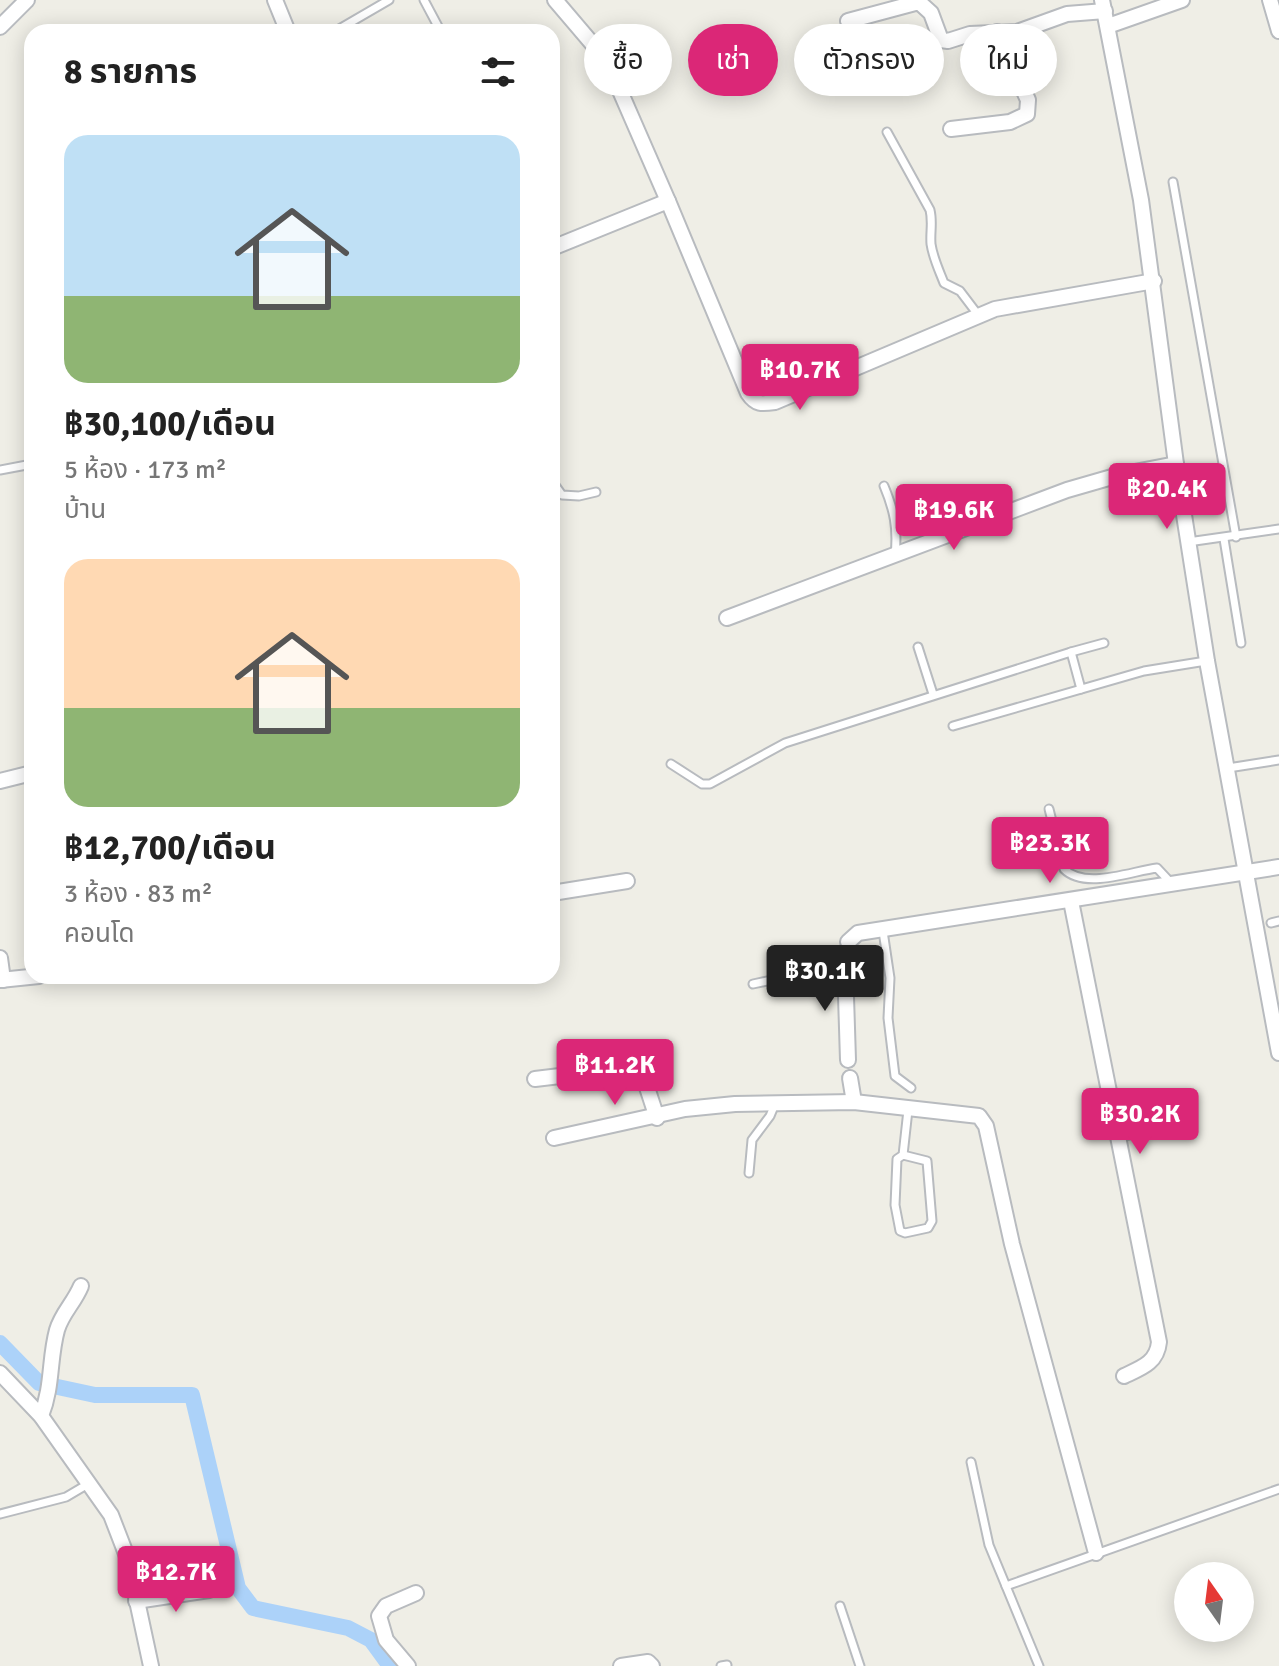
<!DOCTYPE html>
<html lang="th">
<meta charset="utf-8">
<style>
:root{--surface:#fff;--page:#f2f2f2;--text:#222;--muted:#767676;--accent:#db2777}
body{margin:0;font-family:Signika,"Noto Sans Thai",sans-serif;background:var(--page);color:var(--text);height:100vh;display:flex;flex-direction:column;font-size:30px;white-space:nowrap}
*{box-sizing:border-box;margin:0}
p{font-size:26px;color:var(--muted)}
.icon{flex:none;width:44px;height:44px;fill:none;stroke:currentColor;stroke-width:2;stroke-linecap:round;stroke-linejoin:round}
.map{position:relative;flex:1;overflow:hidden}
.panel{position:absolute;left:24px;top:24px;width:536px;height:960px;display:flex;flex-direction:column;background:var(--surface);border-radius:24px;box-shadow:0 4px 20px #0003}
.panel>*{flex:none}
.banner{position:absolute;left:584px;top:24px;width:574px;height:72px;display:flex;gap:16px}
.needle{width:52px;rotate:346deg}
.controls{position:absolute;left:1174px;top:1562px;display:grid;gap:16px}
.controls a{display:grid;place-items:center;width:80px;height:80px;border-radius:50%;background:var(--surface);box-shadow:0 4px 20px #0003;font-size:40px}
.price{position:absolute;translate:-50% -68px;padding:0 18px;border-radius:8px;background:var(--accent);color:#fff;font-size:26px;line-height:52px;filter:drop-shadow(0 2px 4px #0008)}
.price::after{content:'';position:absolute;left:50%;top:48px;width:24px;height:18px;margin-left:-12px;background:inherit;clip-path:polygon(0 0,100% 0,50% 100%)}
.price.selected{background:#222;color:#fff}
ul{padding:0;list-style:none}
li{display:grid;align-content:center;gap:16px;height:424px;padding:0 40px}
li span{display:grid;place-items:center;height:248px;border-radius:24px;color:#555}
li>.icon{margin-inline-start:auto}
span .icon{width:144px;height:144px;fill:#fffc;stroke-width:1}
li b{font-size:34px}
h2{display:flex;justify-content:space-between;align-items:center;height:96px;padding:0 40px;font-size:34px}
.tag{padding:0 28px;border-radius:36px;background:var(--surface);box-shadow:0 4px 20px #0003;font-size:28px;line-height:72px}
.tag.selected{background:var(--accent);color:#fff}
.map>svg:first-child{display:block}
.lines{fill:none;stroke-linecap:round;stroke-linejoin:round}
.canal{stroke:#acd2f9;stroke-width:16}
.service-casing{stroke:#b8bbbf;stroke-width:11}
.minor-casing{stroke:#b8bbbf;stroke-width:18}
.service{stroke:#fff;stroke-width:7}
.minor{stroke:#fff;stroke-width:14}
</style>
<div class="map">
<svg width="1279" height="1666" viewBox="0 0 1279 1666">
<rect width="100%" height="100%" fill="#efeee6"/>
<g class="lines">
<!-- canal -->
<polyline class="canal" points="0,1343 39,1383 95,1395 192,1395 238,1588 253,1608 348,1628 371,1640 390,1666"/>
<defs>
<g id="service">
<polyline points="424,0 441,32"/>
<polyline points="334,32 389,0"/>
<path d="M887 132 930 210C933 222 930 232 931 244 933 258 939 270 944 283L960 291 979 316"/>
<polyline points="1173,182 1236,537"/>
<polyline points="0,470 32,464"/>
<polyline points="552,481 562,495 579,496 596,492"/>
<path d="M884 486C894 510 898 528 895 555"/>
<polyline points="1224,539 1241,643"/>
<polyline points="1188,542 1279,529"/>
<polyline points="918,647 933,694"/>
<polyline points="1071,652 1104,643"/>
<polyline points="953,726 1144,671 1206,661"/>
<polyline points="671,764 702,784 710,784 785,743 1071,652 1081,689"/>
<polyline points="1228,768 1279,760"/>
<path d="M1049 809 1064 869C1085 890 1132 871 1157 868L1172 884"/>
<polyline points="1271,923 1279,921"/>
<polyline points="883,931 890,978 888,1018 895,1076 911,1088"/>
<polyline points="753,984 845,964"/>
<polyline points="1119,1137 1175,1125"/>
<polyline points="903,1155 927,1161 932,1221 928,1228 905,1233 900,1231 895,1205 897,1159 903,1155 908,1110"/>
<polyline points="749,1173 752,1140 770,1116 775,1104"/>
<polyline points="971,1462 989,1545 1039,1666"/>
<polyline points="0,1514 66,1497 88,1484"/>
<polyline points="1006,1586 1279,1489"/>
<polyline points="840,1606 860,1666"/>
<polyline points="721,1666 727,1665"/>
</g>
<g id="minor">
<polyline points="275,0 288,32"/>
<polyline points="555,0 607,61 668,201"/>
<polyline points="1102,0 1141,200 1176,464 1207,661 1279,1053"/>
<polyline points="1270,0 1279,31"/>
<polyline points="848,21 919,2 931,13 941,40 948,41 970,34 1017,32 1067,14 1105,11"/>
<polyline points="1108,26 1182,0"/>
<polyline points="0,27 27,0"/>
<polyline points="951,129 1010,122 1027,114 1028,100 997,32"/>
<path d="M552 248 668 201 748 393C756 405 762 404 775 402L995 309 1154 281"/>
<polyline points="727,618 1067,490 1119,475 1176,464"/>
<polyline points="0,781 32,773"/>
<polyline points="552,893 627,881"/>
<path d="M1071 901 1159 1342C1157 1363 1141 1368 1124 1376"/>
<polyline points="848,942 858,933 1279,867"/>
<polyline points="0,958 3,980"/>
<polyline points="845,964 848,1060"/>
<polyline points="0,980 39,976"/>
<polyline points="850,1078 854,1102"/>
<polyline points="535,1079 635,1067 642,1072 657,1118"/>
<polyline points="554,1138 685,1109 735,1104 854,1102 979,1116 986,1126 1012,1244 1096,1553"/>
<polyline points="0,1373 41,1416 111,1515 128,1559 151,1666"/>
<path d="M41 1416C53 1386 49 1359 57 1330 62 1313 74 1303 81 1286"/>
<polyline points="136,1601 209,1590"/>
<polyline points="408,1666 386,1640 379,1616 386,1606 416,1593"/>
<polyline points="621,1666 648,1662 652,1666"/>
</g>
</defs>
<!-- service casing -->
<use href="#service" class="service-casing"/>
<!-- minor casing -->
<use href="#minor" class="minor-casing"/>
<!-- service -->
<use href="#service" class="service"/>
<!-- minor -->
<use href="#minor" class="minor"/>
</g>
</svg>
<div class="controls">
<a><svg class="needle" viewBox="-14 -14 28 28"><path d="M0-13l5 13h-10z" fill="#e53935"/><path d="M0 13l5-13h-10z" fill="#767676"/></svg></a>
</div>
<b class="price" style="left:800px;top:412px">฿10.7K</b>
<b class="price" style="left:1167px;top:531px">฿20.4K</b>
<b class="price" style="left:954px;top:552px">฿19.6K</b>
<b class="price" style="left:1050px;top:885px">฿23.3K</b>
<b class="price selected" style="left:825px;top:1013px">฿30.1K</b>
<b class="price" style="left:615px;top:1107px">฿11.2K</b>
<b class="price" style="left:1140px;top:1156px">฿30.2K</b>
<b class="price" style="left:176px;top:1614px">฿12.7K</b>
<div class="banner">
<a class="tag">ซื้อ</a>
<a class="tag selected">เช่า</a>
<a class="tag">ตัวกรอง</a>
<a class="tag">ใหม่</a>
</div>
<section class="panel">
<h2>8 รายการ<svg class="icon" aria-label="filters" viewBox="0 0 24 24"><path d="M4 7h16M4 17h16"/><circle cx="9" cy="7" r="2"/><circle cx="15" cy="17" r="2"/></svg></h2>
<ul>
<li><span style="background:linear-gradient(#bfe0f5 65%,#8fb573 0)"><svg class="icon" aria-label="home" viewBox="0 0 24 24"><path d="M3 11l9-7 9 7M6 9v11h12V9"/></svg></span><div><b>฿30,100/เดือน</b><p>5 ห้อง · 173 m²</p><p>บ้าน</p></div></li>
<li><span style="background:linear-gradient(#ffd9b3 60%,#8fb573 0)"><svg class="icon" aria-label="home" viewBox="0 0 24 24"><path d="M3 11l9-7 9 7M6 9v11h12V9"/></svg></span><div><b>฿12,700/เดือน</b><p>3 ห้อง · 83 m²</p><p>คอนโด</p></div></li>
</ul>
</section>
</div>
